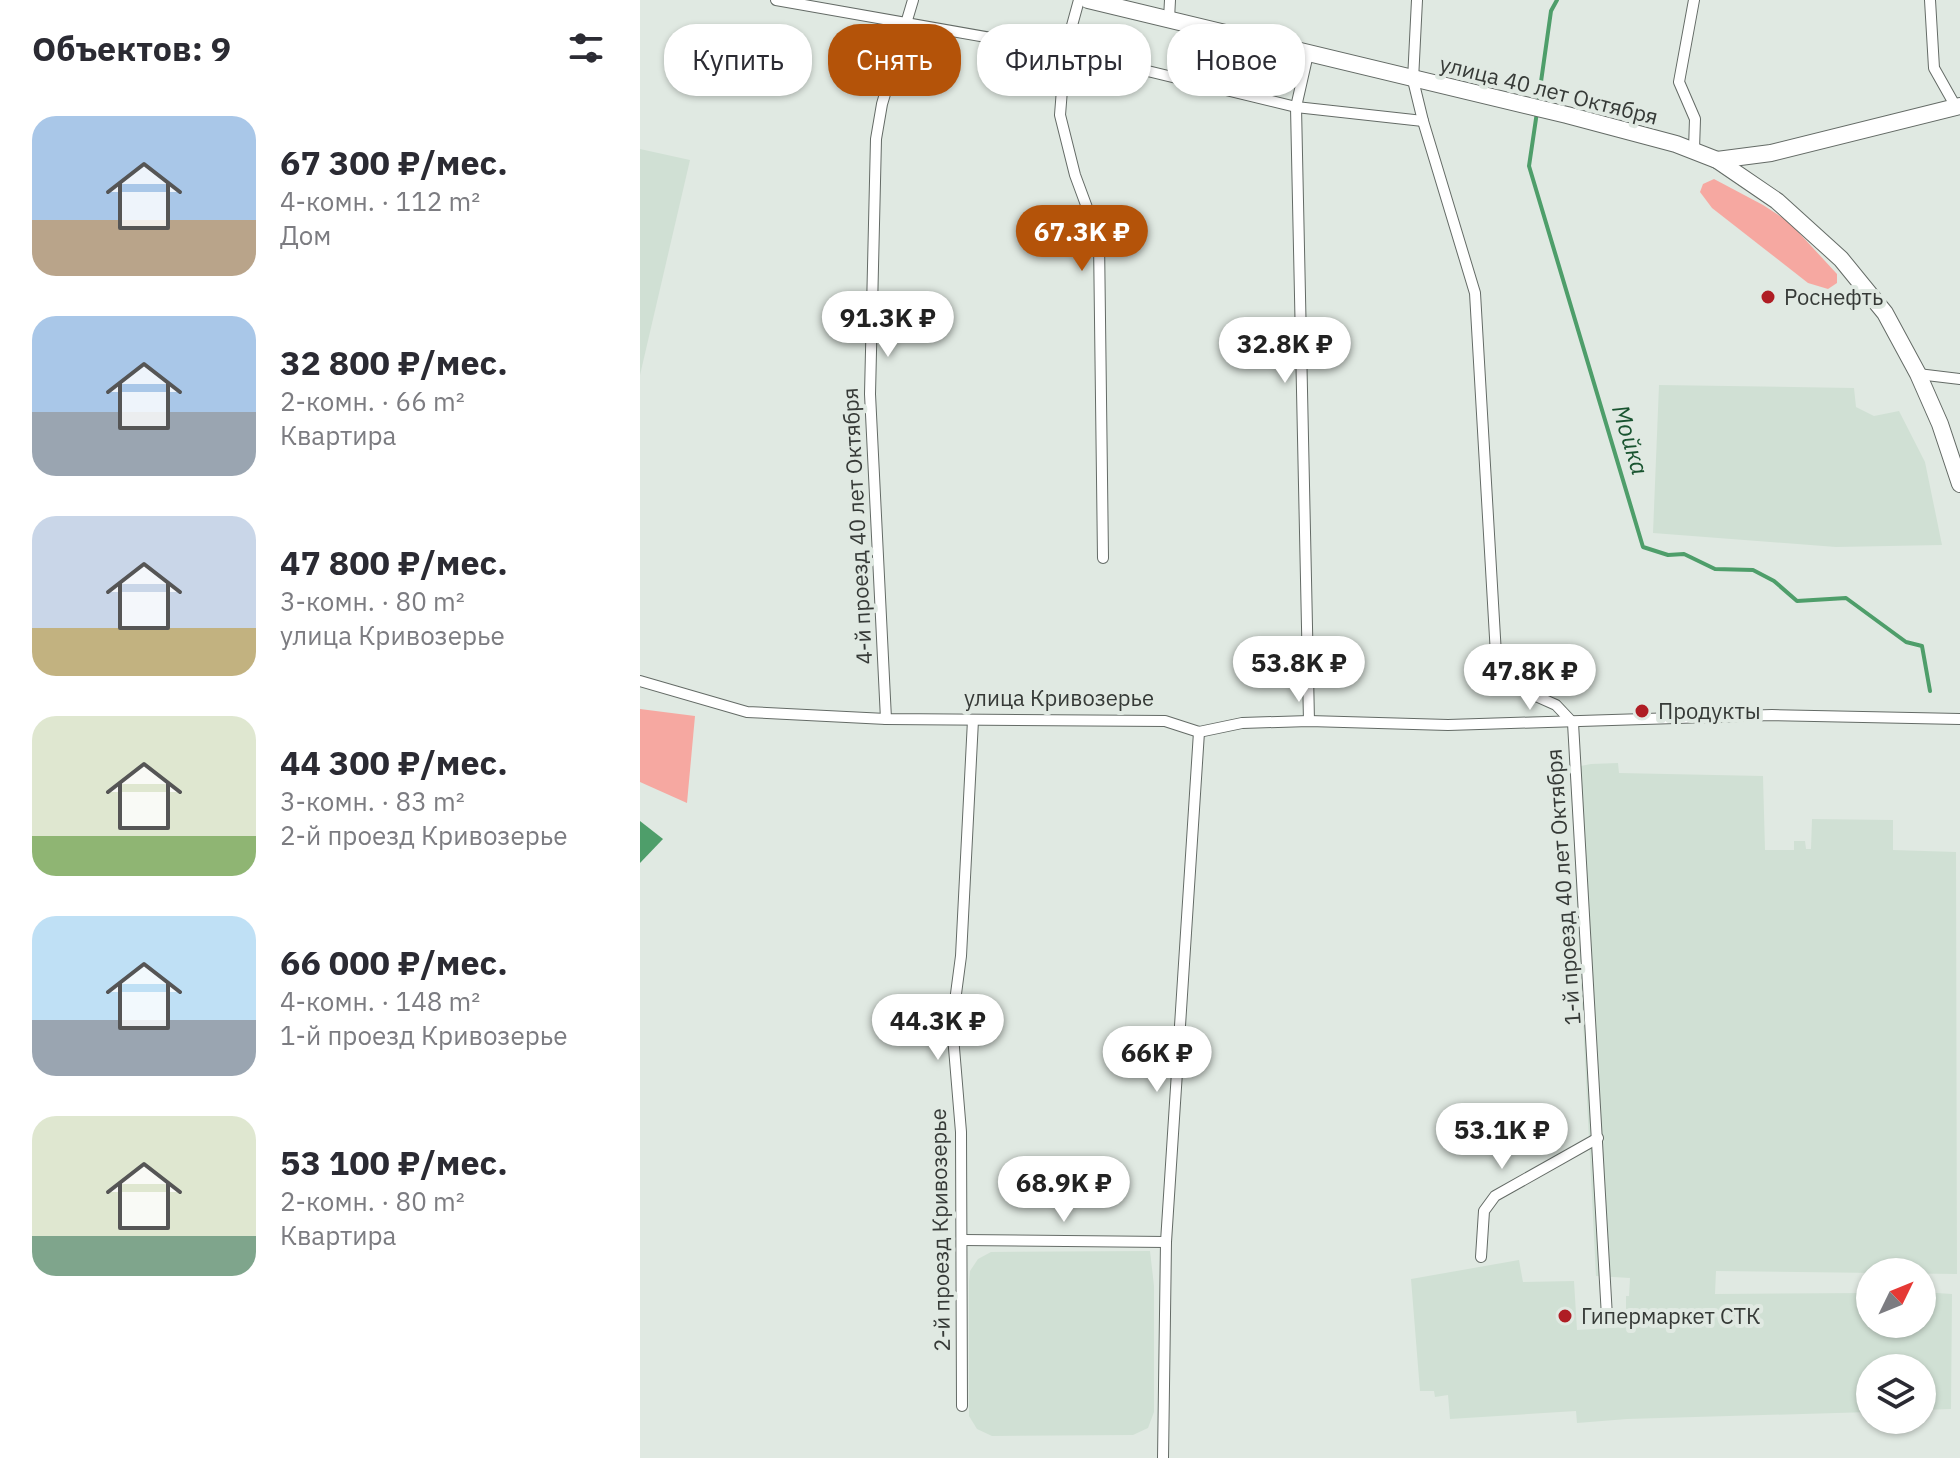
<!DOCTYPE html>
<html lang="ru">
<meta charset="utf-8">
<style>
:root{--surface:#fff;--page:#f7f7f7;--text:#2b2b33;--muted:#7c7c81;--accent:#b45309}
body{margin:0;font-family:"IBM Plex Sans",sans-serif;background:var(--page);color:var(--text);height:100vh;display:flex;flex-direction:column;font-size:30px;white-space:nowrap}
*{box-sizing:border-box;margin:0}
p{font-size:26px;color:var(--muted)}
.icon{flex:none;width:44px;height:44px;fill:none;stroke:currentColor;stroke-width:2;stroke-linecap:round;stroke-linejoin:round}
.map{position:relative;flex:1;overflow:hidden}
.details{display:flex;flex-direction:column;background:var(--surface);width:640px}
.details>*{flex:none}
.guide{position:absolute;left:24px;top:24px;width:760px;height:72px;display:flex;gap:16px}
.needle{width:52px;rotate:47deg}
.fabs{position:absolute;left:1216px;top:1258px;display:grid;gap:16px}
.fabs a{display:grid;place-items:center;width:80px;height:80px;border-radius:50%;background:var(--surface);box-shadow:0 2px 6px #0004;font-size:40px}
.price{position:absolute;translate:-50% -68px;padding:0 18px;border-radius:28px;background:#fff;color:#222;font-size:26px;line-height:52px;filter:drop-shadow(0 2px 4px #0008)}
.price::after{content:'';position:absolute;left:50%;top:48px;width:24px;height:18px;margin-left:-12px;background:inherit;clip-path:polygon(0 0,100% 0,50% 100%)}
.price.active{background:var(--accent);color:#fff}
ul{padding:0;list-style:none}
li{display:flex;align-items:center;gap:24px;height:200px;padding:0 32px}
li span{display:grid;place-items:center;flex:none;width:224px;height:160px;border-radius:24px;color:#555}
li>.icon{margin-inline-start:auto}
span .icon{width:96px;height:96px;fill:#fffc;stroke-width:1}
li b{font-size:34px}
h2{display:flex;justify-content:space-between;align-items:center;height:96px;padding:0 32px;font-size:34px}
.pill{padding:0 28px;border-radius:32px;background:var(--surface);box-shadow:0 2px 6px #0004;font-size:28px;line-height:72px}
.pill.active{background:var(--accent);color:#fff}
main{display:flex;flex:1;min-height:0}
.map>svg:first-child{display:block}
.built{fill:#d0e0d4}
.green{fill:#f6a8a1}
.water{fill:#4e9e6a}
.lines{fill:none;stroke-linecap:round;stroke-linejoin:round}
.stream{stroke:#4e9e6a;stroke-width:4}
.street-casing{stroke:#646b66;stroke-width:12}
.primary-casing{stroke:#646b66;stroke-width:18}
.street{stroke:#fff;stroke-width:10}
.primary{stroke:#fff;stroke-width:16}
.poi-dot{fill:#af1d24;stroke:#e0e9e2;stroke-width:3}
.labels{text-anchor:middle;stroke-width:8;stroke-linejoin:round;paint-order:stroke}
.street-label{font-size:22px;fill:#363a37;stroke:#e0e9e2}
.poi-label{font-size:22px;fill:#363a37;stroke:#e0e9e2;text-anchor:start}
.water-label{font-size:24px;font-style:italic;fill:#195430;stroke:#e0e9e2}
</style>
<main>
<section class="details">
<h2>Объектов: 9<svg class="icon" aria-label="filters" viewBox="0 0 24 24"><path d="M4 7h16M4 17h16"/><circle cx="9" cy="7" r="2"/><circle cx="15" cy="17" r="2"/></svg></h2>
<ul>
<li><span style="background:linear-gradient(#a9c7e8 65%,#b9a48a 0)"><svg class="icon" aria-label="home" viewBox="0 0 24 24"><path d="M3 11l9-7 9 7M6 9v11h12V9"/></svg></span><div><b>67 300 ₽/мес.</b><p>4-комн. · 112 m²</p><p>Дом</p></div></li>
<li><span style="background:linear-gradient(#a9c7e8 60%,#9aa5b1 0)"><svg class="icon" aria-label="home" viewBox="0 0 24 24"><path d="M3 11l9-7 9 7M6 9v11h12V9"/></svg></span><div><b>32 800 ₽/мес.</b><p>2-комн. · 66 m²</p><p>Квартира</p></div></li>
<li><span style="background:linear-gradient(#c9d6e8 70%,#c2b280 0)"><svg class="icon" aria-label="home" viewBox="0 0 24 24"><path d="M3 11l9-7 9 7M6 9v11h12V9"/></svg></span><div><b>47 800 ₽/мес.</b><p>3-комн. · 80 m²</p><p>улица Кривозерье</p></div></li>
<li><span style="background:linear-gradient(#dfe7d0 75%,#8fb573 0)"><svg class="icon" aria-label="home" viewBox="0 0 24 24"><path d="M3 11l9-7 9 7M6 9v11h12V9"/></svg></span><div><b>44 300 ₽/мес.</b><p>3-комн. · 83 m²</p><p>2-й проезд Кривозерье</p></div></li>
<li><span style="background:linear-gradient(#bfe0f5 65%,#9aa5b1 0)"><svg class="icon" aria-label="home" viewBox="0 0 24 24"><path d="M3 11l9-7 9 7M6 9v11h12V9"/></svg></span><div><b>66 000 ₽/мес.</b><p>4-комн. · 148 m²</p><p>1-й проезд Кривозерье</p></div></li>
<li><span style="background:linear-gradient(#dfe7d0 75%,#7fa58c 0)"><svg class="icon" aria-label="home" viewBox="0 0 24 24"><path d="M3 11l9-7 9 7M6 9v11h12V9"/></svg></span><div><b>53 100 ₽/мес.</b><p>2-комн. · 80 m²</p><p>Квартира</p></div></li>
</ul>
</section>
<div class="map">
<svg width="1320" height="1458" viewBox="0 0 1320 1458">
<rect width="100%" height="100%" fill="#e0e9e2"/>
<!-- built -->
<g class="built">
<polygon points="0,149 50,160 0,375"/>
<polygon points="1019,385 1214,388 1216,407 1234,416 1259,411 1285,462 1302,545 1196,547 1013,533"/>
<polygon points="978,763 979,773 1123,776 1125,850 1154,850 1154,841 1165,841 1166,849 1171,849 1172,819 1253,820 1253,850 1316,852 1317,1274 1076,1271 1075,1294 1230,1293 1230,1324 1282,1324 1282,1292 1312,1294 1311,1409 1282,1410 1282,1368 1230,1368 1230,1412 987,1419 937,1423 936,1411 810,1419 808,1395 795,1397 794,1391 780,1391 771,1279 879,1260 883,1282 934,1281 937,1330 986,1327 986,1296 989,1296 990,1278 956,1276 930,768 951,764"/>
<polygon points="510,1251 514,1286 514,1412 508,1428 493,1435 352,1436 337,1429 329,1416 329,1281 330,1271 338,1259 351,1252"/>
</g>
<!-- green -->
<g class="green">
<polygon points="1074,179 1123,205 1149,222 1197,274 1197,283 1188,289 1168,283 1072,208 1060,192 1063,184"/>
<polygon points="0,709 55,716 47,803 0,782"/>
</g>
<!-- water -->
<polygon class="water" points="0,821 23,839 0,863"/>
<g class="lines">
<!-- stream -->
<g class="stream">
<polyline points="898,103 911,11 917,0"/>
<polyline points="897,112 889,166 1003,547 1028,555 1044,554 1075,569 1113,570 1134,581 1157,601 1206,598 1266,642 1282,646 1290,691"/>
</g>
<defs>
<g id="street">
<polyline points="136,0 425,51 656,107 783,121"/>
<polyline points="439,0 425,51 420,115 435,175 459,240 463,558"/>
<polyline points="777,0 773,80 783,121 835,293 857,672 880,689 916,705 933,723 967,1317"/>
<polyline points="1290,0 1294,68 1316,107"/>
<polyline points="529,19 530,0"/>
<polyline points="668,54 656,107 669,721"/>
<polyline points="1054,149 1055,119 1039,82 1054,0"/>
<polyline points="1278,374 1320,379"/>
<polyline points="0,681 107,712 246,719 525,721 559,732 602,723 669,721 808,725 1132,715 1320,719"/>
<polyline points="246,719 230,394 236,139 242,104 273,0"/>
<polyline points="323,1240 526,1242"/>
<polyline points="841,1257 844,1211 855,1196 958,1138"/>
<polyline points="322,1406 321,1132 312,1024 321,956 333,720"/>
<polyline points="523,1458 526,1242 559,732"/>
</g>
<g id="primary">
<polyline points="448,0 927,115 1036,144 1077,160 1137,201 1201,259 1245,313 1278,374 1300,424 1320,484"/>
<polyline points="1077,160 1131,153 1320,106"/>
</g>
</defs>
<!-- street casing -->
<use href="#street" class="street-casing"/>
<!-- primary casing -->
<use href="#primary" class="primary-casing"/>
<!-- street -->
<use href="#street" class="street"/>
<!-- primary -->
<use href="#primary" class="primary"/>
</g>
<!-- markers -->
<g class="poi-dot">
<circle cx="1128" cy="297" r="8"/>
<circle cx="1002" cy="711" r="8"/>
<circle cx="925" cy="1316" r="8"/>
</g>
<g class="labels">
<!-- street labels -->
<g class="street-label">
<text transform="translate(909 90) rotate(14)" y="8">улица 40 лет Октября</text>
<text transform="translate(217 526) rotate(-93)" y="8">4-й проезд 40 лет Октября</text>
<text x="419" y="706">улица Кривозерье</text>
<text transform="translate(923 887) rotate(-94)" y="8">1-й проезд 40 лет Октября</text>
<text transform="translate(300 1230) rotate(-91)" y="8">2-й проезд Кривозерье</text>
</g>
<!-- poi labels -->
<g class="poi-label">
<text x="1144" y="305">Роснефть</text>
<text x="1018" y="719">Продукты</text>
<text x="941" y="1324">Гипермаркет СТК</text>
</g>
<!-- water labels -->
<g class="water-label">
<text transform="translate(990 440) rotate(73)" y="8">Мойка</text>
</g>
</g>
</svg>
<div class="fabs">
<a><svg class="needle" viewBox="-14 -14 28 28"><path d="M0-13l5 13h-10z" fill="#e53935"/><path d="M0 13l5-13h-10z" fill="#7c7c81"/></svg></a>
<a><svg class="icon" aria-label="layers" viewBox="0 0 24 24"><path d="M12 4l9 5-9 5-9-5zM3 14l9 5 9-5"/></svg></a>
</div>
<b class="price active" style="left:442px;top:273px">67.3K ₽</b>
<b class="price" style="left:248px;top:359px">91.3K ₽</b>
<b class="price" style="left:645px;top:385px">32.8K ₽</b>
<b class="price" style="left:659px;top:704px">53.8K ₽</b>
<b class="price" style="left:890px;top:712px">47.8K ₽</b>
<b class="price" style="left:298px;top:1062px">44.3K ₽</b>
<b class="price" style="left:517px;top:1094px">66K ₽</b>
<b class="price" style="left:862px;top:1171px">53.1K ₽</b>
<b class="price" style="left:424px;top:1224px">68.9K ₽</b>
<div class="guide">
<a class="pill">Купить</a>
<a class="pill active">Снять</a>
<a class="pill">Фильтры</a>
<a class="pill">Новое</a>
</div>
</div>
</main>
